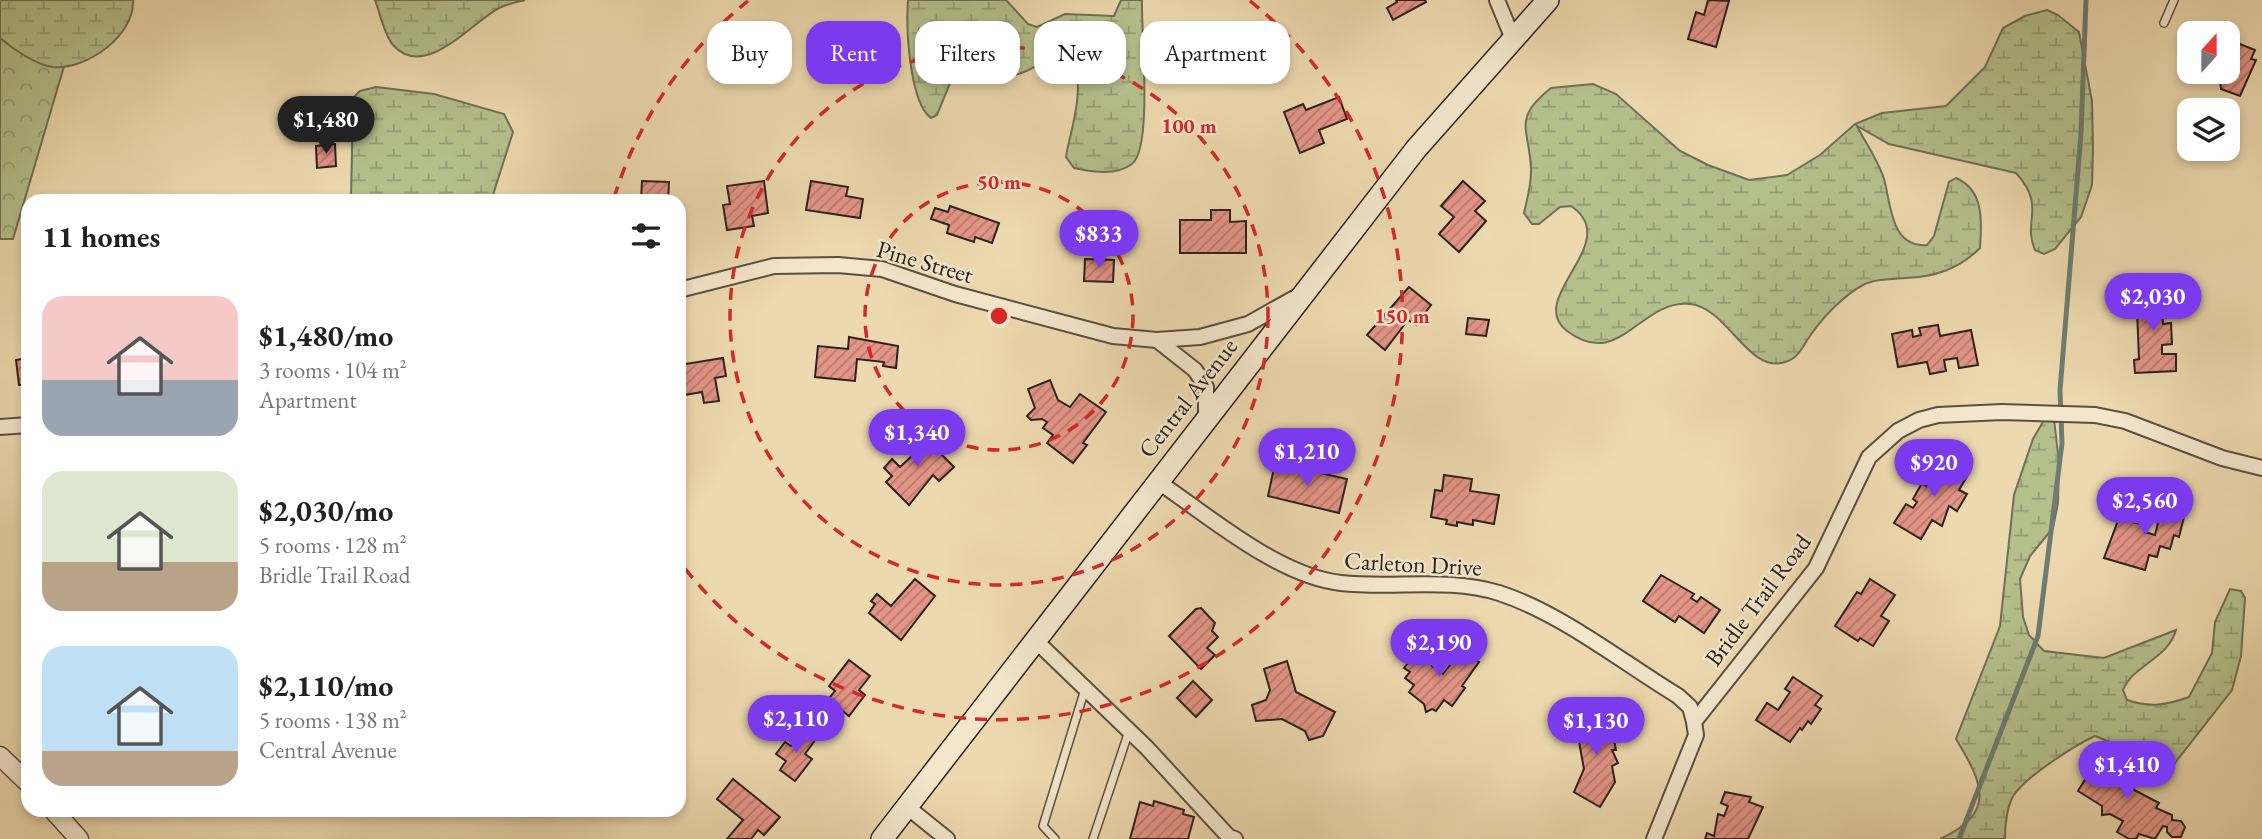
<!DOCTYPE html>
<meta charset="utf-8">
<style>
:root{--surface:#fff;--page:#f2f2f2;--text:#222;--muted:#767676;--accent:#7c3aed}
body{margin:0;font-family:"EB Garamond",serif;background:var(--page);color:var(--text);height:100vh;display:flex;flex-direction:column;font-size:26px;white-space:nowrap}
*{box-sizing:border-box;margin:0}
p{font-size:23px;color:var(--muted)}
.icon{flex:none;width:38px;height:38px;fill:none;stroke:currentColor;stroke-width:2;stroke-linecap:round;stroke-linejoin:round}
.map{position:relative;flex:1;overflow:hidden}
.panel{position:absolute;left:21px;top:194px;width:665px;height:623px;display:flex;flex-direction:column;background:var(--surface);border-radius:21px;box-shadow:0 4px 10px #0003}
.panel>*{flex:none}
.top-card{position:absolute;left:707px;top:21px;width:665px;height:63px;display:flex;gap:14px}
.needle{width:46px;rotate:21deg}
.fabs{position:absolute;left:2177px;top:21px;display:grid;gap:14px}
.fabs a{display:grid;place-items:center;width:63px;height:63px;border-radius:14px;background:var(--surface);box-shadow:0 4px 10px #0003;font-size:35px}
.price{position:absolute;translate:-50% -60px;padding:0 16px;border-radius:24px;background:var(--accent);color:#fff;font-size:23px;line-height:46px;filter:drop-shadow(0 2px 4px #0008)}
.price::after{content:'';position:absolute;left:50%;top:42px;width:21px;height:16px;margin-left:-10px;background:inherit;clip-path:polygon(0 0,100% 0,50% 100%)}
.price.active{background:#222;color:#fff}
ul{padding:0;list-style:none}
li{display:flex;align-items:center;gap:21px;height:175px;padding:0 21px}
li span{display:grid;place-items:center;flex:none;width:196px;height:140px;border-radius:21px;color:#555}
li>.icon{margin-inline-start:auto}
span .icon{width:84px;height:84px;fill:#fffc;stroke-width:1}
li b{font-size:30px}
h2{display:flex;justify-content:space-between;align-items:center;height:84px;padding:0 21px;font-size:30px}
.tag{padding:0 24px;border-radius:21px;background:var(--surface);box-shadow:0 4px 10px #0003;font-size:24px;line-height:63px}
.tag.active{background:var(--accent);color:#fff}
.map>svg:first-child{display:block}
.forest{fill:url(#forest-crowns);stroke:#707054;stroke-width:2}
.wetland{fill:url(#wetland-marsh);stroke:#707054;stroke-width:2}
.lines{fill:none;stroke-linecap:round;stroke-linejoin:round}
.stream{stroke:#6d7d71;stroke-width:5}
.building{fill:url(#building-hatch);stroke:#2c211c;stroke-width:2}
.service-casing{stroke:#5c4f41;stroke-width:10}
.minor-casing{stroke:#5c4f41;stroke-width:18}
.tertiary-casing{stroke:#5c4f41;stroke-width:21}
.secondary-casing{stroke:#2c211c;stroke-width:24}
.service{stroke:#f3e6cb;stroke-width:7}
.minor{stroke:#f3e6cb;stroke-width:14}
.tertiary{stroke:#f3e6cb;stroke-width:18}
.secondary{stroke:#f3e6cb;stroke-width:21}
.ring{fill:none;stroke:#d62828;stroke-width:3.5;stroke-dasharray:12 9}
.labels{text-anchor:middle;stroke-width:5;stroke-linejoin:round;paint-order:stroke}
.street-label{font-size:24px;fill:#2c211c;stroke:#f3e6cb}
.centre{fill:#d62828;stroke:#f3e6cb;stroke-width:3.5}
.ring-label{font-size:21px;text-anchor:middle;font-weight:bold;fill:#d62828;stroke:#f3e6cb;stroke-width:5;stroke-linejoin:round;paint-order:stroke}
</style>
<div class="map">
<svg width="2262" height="839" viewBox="0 0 2262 839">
<defs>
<pattern id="forest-crowns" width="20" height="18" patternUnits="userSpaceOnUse" patternTransform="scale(1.75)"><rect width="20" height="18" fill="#b5c08d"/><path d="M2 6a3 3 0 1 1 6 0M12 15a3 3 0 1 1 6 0" fill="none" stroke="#939c72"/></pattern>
<pattern id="wetland-marsh" width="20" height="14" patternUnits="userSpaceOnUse" patternTransform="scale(1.75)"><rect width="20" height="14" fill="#b5c08d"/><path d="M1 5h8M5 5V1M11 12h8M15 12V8" fill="none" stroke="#939c72"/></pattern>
<pattern id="building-hatch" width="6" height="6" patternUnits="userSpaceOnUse" patternTransform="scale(1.75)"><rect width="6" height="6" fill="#e49587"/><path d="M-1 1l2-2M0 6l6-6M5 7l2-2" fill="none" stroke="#b9796e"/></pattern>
</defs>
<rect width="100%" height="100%" fill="#edd9af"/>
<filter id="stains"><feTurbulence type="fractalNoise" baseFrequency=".00286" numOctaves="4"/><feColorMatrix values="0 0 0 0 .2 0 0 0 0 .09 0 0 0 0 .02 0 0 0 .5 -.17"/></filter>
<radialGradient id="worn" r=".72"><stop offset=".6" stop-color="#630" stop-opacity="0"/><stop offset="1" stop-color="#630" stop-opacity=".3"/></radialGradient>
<!-- forest -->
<polygon class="forest" points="0,0 78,19 13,239 0,239"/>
<!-- wetland -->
<g class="wetland">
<path d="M0 0H133C135 35 87 70 53 67 36 65 13 49 0 38Z"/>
<path d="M375 0H525C517 2 507 4 499 8 472 22 425 81 393 45 384 34 380 13 375 0Z"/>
<path d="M908 0H1006L1028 24 1037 27 1065 14 1114 16 1121 0H1142C1141 31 1153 147 1132 164 1116 176 1092 172 1074 168L1066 157C1068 136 1100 53 1050 61 1036 63 1023 77 1008 75 989 74 979 51 959 61L937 115 931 118C909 102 906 26 908 0Z"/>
<path d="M2047 10 2058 15 2079 32 2092 101 2093 148 2092 185 2081 217 2055 249 2044 254 2035 250C2022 220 2047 207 2016 173L1889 144 1857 126C1865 142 1878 160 1884 179 1891 203 1890 248 1927 245L1934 236 1949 182 1956 178C1984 190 1982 221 1980 248 1959 269 1935 277 1905 278 1891 279 1875 279 1863 285 1844 295 1822 318 1810 336 1802 347 1799 358 1785 362 1749 375 1727 307 1690 304 1640 299 1620 371 1567 331 1524 298 1625 242 1571 206L1560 207 1539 224H1532L1524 213C1527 199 1532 183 1531 168 1529 128 1512 119 1551 88L1593 84 1616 94 1680 151 1708 165 1749 180 1787 175 1820 155 1855 124 1882 113 1946 106 1985 67 2003 28 2025 16Z"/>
<polygon points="376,87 434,94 504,114 513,132 491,201 351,201 353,98 360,91"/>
<path d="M2047 415 2054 419 2059 463 2058 503 2053 528 2030 556 2020 579 2023 617 2029 635 2044 651 2104 658 2176 630C2168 659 2133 665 2123 690L2127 700C2150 708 2167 705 2189 697L2212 653 2215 622 2230 589 2241 591 2245 598 2241 656 2232 690 2164 777 2154 780C2139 755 2121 746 2095 736 2075 745 2031 774 2017 791 2007 801 2005 825 2005 839H1940C1996 813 1984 785 1956 739L2000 626 2014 495 2033 439Z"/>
</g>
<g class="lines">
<!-- stream -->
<polyline class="stream" points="1959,839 2038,636 2062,443 2060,390 2081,133 2086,0"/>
</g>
<!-- building -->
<g class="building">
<polygon points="1396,0 1425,0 1426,2 1393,20 1387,8 1397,2"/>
<polygon points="1708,0 1729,1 1716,47 1688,39 1696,12 1704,15"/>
<polygon points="2228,42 2238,49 2240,44 2255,50 2251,59 2256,60 2240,96 2221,89 2220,80 2205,74 2204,78 2183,70 2187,60 2182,59 2188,45 2189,72 2228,72"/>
<polygon points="1339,97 1347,119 1319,130 1324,143 1300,153 1284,112 1303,104 1306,110"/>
<polygon points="335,144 336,166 317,168 316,146"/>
<polygon points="642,181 669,182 668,201 641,201"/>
<polygon points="764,181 768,213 752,216 754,226 727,230 723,205 730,204 727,186"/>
<polygon points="811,181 848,187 846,196 863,199 860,218 806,210"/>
<polygon points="1463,181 1485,201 1475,211 1486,221 1459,252 1439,234 1454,217 1441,206"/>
<polygon points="950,206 999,223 992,243 975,237 974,242 947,233 949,225 931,219 935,208 948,212"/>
<polygon points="1211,210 1230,210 1230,222 1246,221 1246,253 1180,253 1180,220 1211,220"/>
<polygon points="1085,259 1114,260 1113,282 1084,281"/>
<polygon points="2161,285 2163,324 2171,323 2172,344 2162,345 2162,354 2176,354 2176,371 2135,373 2134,360 2139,359 2136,286"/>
<polygon points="1409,287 1431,305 1416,325 1408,320 1385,350 1367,335"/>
<polygon points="1468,318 1489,320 1486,336 1466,334"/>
<polygon points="1938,325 1940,336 1971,330 1978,365 1959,368 1957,358 1944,360 1946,371 1930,374 1927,362 1898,367 1892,334 1912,330 1913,337 1921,335 1919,328"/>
<polygon points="849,337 898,346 896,368 883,366 884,362 857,359 855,381 815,377 818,346 848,349"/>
<polygon points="28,358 28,384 19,385 16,360"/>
<polygon points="723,358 726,376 715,378 719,401 704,403 702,392 679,396 683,419 679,419 679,365"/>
<polygon points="1050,380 1058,400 1070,407 1080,394 1106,412 1083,443 1087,445 1073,463 1047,443 1053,435 1043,428 1047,422 1042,419 1031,420 1027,416 1035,408 1028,389"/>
<polygon points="917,434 925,442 927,440 954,467 939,481 933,475 909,505 886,482 892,476 884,468 892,459 900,467 912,456 904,447"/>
<polygon points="1938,459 1950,466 1952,462 1969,473 1959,490 1967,494 1957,511 1949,506 1942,526 1932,520 1921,539 1894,523 1906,504 1913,508 1917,502 1913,499 1922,483 1926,486"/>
<polygon points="1275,463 1347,479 1339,513 1268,496"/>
<polygon points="1444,475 1472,479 1470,491 1499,495 1494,524 1473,520 1473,525 1457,522 1457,526 1446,524 1447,520 1431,517 1435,490 1442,491"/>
<polygon points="2164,499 2187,505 2179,537 2174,535 2170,549 2160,546 2157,557 2149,555 2145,570 2104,558 2119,518 2147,526 2145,532 2155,535"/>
<polygon points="1661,575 1694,594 1691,598 1697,602 1701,597 1720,610 1704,633 1679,616 1675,622 1643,601"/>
<polygon points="915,579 935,596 901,640 869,613 875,604 871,601 877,594 891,606"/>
<polygon points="1870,579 1895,595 1881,616 1889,621 1873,646 1860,638 1858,641 1835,626 1857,592 1861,594"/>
<polygon points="1201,608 1215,623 1212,631 1218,637 1207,648 1215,655 1201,669 1169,636 1196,609"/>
<polygon points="1419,649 1436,662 1432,666 1443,674 1462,650 1479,662 1462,686 1465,688 1452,706 1444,700 1436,711 1432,709 1426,712 1424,704 1409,692 1414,685 1405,678 1410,672 1404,668"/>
<polygon points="849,660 870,676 859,690 865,695 849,716 840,709 834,717 822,707 835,691 829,686"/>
<polygon points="1287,661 1296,692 1335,712 1323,736 1309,740 1305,731 1282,719 1256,721 1252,705 1266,700 1270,690 1264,669"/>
<polygon points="1793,677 1822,696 1815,705 1821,709 1811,724 1808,721 1802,730 1800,728 1790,742 1756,720 1767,703 1778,710 1790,692 1785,689"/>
<polygon points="1193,681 1212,700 1196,717 1177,698"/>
<polygon points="1605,710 1608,731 1612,730 1616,750 1612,750 1618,763 1612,766 1615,782 1600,807 1574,792 1584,769 1574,715"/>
<polygon points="803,729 816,739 805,754 812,759 795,781 780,770 786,761 776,754 785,742 791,746"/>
<polygon points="2105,748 2127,752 2121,783 2159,803 2156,808 2172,815 2172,820 2181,821 2185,827 2181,837 2172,837 2167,832 2167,827 2163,826 2155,839 2139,834 2136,839 2129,839 2117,832 2123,821 2110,814 2102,815 2102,806 2078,791 2089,773 2099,777"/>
<polygon points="733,779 780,817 764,835 758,830 751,839 727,839 743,820 717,799"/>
<polygon points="1725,792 1751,797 1749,802 1763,807 1748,839 1705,839 1707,833 1714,836 1718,814 1724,816 1728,806 1721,803"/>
<polygon points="1154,801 1184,810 1183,814 1194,817 1188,839 1130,839 1140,802 1153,806"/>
</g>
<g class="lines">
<defs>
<g id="service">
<polyline points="2164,23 2174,0"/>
<polyline points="1055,839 1043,826 1085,689"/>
<polyline points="1093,839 1129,731"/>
</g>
<g id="minor">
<polyline points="1497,0 1513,39"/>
<polyline points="679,290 774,266 838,265 882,269 955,294 1113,336 1157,340 1200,337 1248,324 1298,296"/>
<polyline points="1157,340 1195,370 1206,387 1206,417"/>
<polyline points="0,427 28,425"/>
<path d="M1157 481C1209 516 1278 576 1341 583 1393 589 1448 577 1499 593 1561 613 1622 662 1678 696L1690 707 1694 722"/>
<polyline points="1035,640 1147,748 1229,837 1235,839"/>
<polyline points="906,806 947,839"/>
<polyline points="1654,839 1696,735 1694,722 1816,568 1869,457 1898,431 1919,420 1938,415 2002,412 2095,415 2125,421 2222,458 2262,468"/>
</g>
<g id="tertiary">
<polyline points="0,756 28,783"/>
<polyline points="53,810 79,839"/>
</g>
<polyline id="secondary" points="882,839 1416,149 1548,0"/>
</defs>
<!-- service casing -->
<use href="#service" class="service-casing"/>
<!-- minor casing -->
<use href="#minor" class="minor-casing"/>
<!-- tertiary casing -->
<use href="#tertiary" class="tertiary-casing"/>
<!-- secondary casing -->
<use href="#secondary" class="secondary-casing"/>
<!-- service -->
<use href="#service" class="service"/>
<!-- minor -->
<use href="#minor" class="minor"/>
<!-- tertiary -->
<use href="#tertiary" class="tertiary"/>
<!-- secondary -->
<use href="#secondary" class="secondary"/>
</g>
<!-- distance rings -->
<g class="ring">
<circle cx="999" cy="316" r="134"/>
<circle cx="999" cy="316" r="269"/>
<path d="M614 198A403 403 0 0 1 748 1M1250 1A403 403 0 1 1 679 561"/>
</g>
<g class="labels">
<!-- street labels -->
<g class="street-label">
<text transform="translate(925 262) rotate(16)" y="8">Pine Street</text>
<text transform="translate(1188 398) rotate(-52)" y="8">Central Avenue</text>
<text transform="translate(1413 564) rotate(3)" y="8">Carleton Drive</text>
<text transform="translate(1758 600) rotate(-53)" y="8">Bridle Trail Road</text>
</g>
</g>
<circle cx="999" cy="316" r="10" class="centre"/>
<g class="ring-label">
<text x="1189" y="133">100 m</text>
<text x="999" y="189">50 m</text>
<text x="1402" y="323">150 m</text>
</g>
<rect width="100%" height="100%" filter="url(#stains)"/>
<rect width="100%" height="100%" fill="url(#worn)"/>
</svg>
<div class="fabs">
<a><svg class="needle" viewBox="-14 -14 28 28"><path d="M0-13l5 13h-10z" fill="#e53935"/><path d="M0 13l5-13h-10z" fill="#767676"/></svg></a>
<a><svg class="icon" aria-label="layers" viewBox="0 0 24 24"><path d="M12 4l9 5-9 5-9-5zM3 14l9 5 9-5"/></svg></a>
</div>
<b class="price active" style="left:326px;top:156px">$1,480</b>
<b class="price" style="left:1099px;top:270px">$833</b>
<b class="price" style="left:2153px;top:333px">$2,030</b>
<b class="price" style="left:917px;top:469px">$1,340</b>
<b class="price" style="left:1307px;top:488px">$1,210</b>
<b class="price" style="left:1934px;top:499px">$920</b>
<b class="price" style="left:2145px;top:537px">$2,560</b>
<b class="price" style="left:1439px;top:679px">$2,190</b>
<b class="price" style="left:796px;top:755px">$2,110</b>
<b class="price" style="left:1596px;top:757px">$1,130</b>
<b class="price" style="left:2127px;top:801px">$1,410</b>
<div class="top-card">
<a class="tag">Buy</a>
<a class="tag active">Rent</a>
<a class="tag">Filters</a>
<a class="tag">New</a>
<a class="tag">Apartment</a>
</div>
<section class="panel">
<h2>11 homes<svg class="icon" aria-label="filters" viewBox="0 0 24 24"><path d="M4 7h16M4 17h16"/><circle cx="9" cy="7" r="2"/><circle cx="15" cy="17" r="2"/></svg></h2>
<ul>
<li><span style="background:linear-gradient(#f6c9c9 60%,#9aa5b1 0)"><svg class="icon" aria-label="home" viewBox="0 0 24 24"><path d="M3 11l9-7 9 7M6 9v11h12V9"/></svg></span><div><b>$1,480/mo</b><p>3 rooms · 104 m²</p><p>Apartment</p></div></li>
<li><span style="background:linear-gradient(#dfe7d0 65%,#b9a48a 0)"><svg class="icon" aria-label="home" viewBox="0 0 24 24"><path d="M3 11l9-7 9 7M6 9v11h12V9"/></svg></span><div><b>$2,030/mo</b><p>5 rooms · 128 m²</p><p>Bridle Trail Road</p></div></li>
<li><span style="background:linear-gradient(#bfe0f5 75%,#b9a48a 0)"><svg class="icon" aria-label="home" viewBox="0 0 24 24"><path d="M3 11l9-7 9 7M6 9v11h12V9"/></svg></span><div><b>$2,110/mo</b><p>5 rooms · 138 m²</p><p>Central Avenue</p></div></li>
</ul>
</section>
</div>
